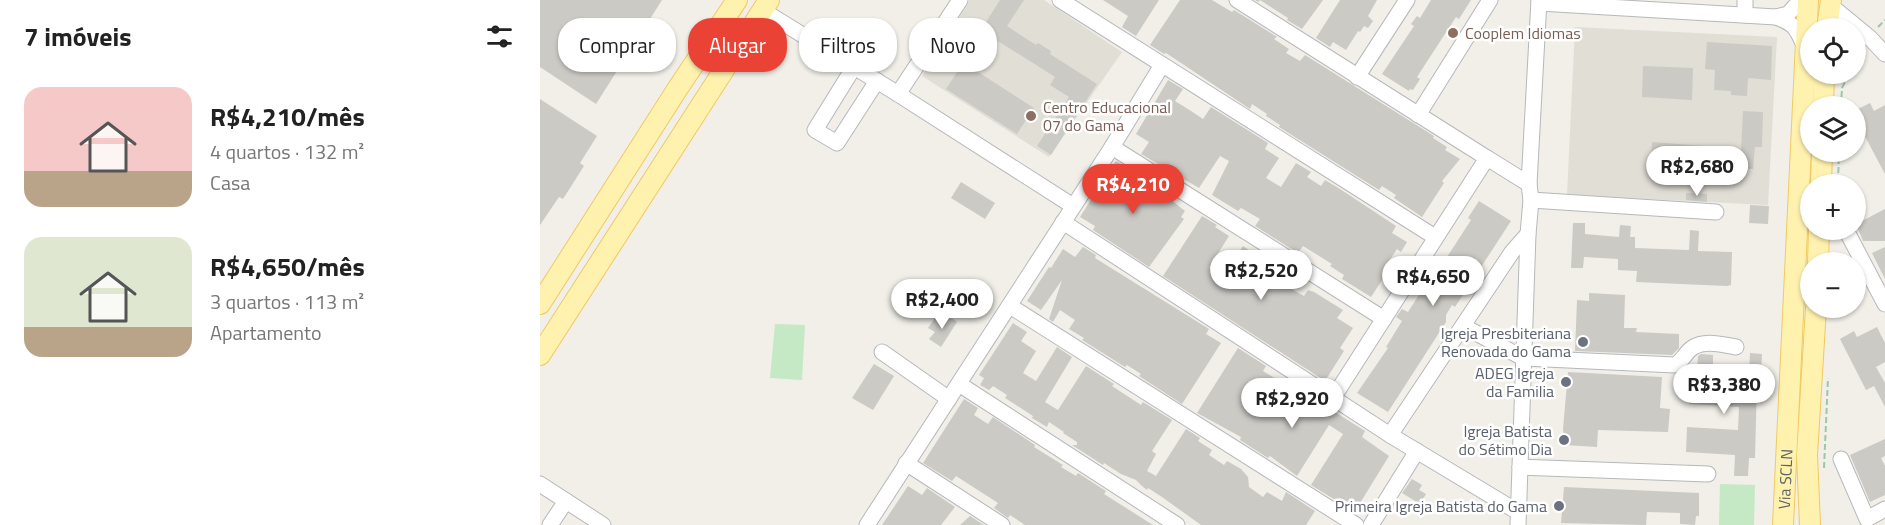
<!DOCTYPE html>
<html lang="pt">
<meta charset="utf-8">
<style>
:root{--surface:#fff;--page:#f2f2f2;--text:#222;--muted:#767676;--accent:#ea4335}
body{margin:0;font-family:"Titillium Web",sans-serif;background:var(--page);color:var(--text);height:100vh;display:flex;flex-direction:column;font-size:22px;white-space:nowrap}
*{box-sizing:border-box;margin:0}
p{font-size:20px;color:var(--muted)}
.icon{flex:none;width:33px;height:33px;fill:none;stroke:currentColor;stroke-width:2;stroke-linecap:round;stroke-linejoin:round}
.map{position:relative;flex:1;overflow:hidden}
.drawer{display:flex;flex-direction:column;background:var(--surface);width:540px}
.drawer>*{flex:none}
.top-card{position:absolute;left:18px;top:18px;width:570px;height:54px;display:flex;gap:12px}
.buttons{position:absolute;left:1260px;top:18px;display:grid;gap:12px}
.buttons a{display:grid;place-items:center;width:66px;height:66px;border-radius:50%;background:var(--surface);box-shadow:0 2px 4px #0004;font-size:30px}
.price{position:absolute;translate:-50% -51px;padding:0 14px;border-radius:21px;background:#fff;color:#222;font-size:20px;line-height:39px;filter:drop-shadow(0 2px 3px #0008)}
.price::after{content:'';position:absolute;left:50%;top:36px;width:18px;height:14px;margin-left:-9px;background:inherit;clip-path:polygon(0 0,100% 0,50% 100%)}
.price.selected{background:var(--accent);color:#fff}
ul{padding:0;list-style:none}
li{display:flex;align-items:center;gap:18px;height:150px;padding:0 24px}
li span{display:grid;place-items:center;flex:none;width:168px;height:120px;border-radius:18px;color:#555}
li>.icon{margin-inline-start:auto}
span .icon{width:72px;height:72px;fill:#fffc;stroke-width:1}
li b{font-size:26px}
h2{display:flex;justify-content:space-between;align-items:center;height:72px;padding:0 24px;font-size:26px}
.tag{padding:0 21px;border-radius:24px;background:var(--surface);box-shadow:0 2px 4px #0004;font-size:21px;line-height:54px}
.tag.selected{background:var(--accent);color:#fff}
main{display:flex;flex:1;min-height:0}
.map>svg:first-child{display:block}
.education{fill:#e1ded6}
.green{fill:#c5e8c5}
.building{fill:#cccac5}
.lines{fill:none;stroke-linecap:round;stroke-linejoin:round}
.minor-casing{stroke:#b5b8bc;stroke-width:17}
.major-casing{stroke:#f2c960;stroke-width:22}
.path{stroke:#9cc7a9;stroke-width:2;stroke-dasharray:6 3;stroke-linecap:butt}
.minor{stroke:#fff;stroke-width:15}
.major{stroke:#fff2af;stroke-width:20}
.education-dot{fill:#8d6e63;stroke:#fff;stroke-width:2}
.worship-dot{fill:#6b7280;stroke:#fff;stroke-width:2}
.labels{text-anchor:middle;stroke-width:5;stroke-linejoin:round;paint-order:stroke}
.education-label{font-size:16px;fill:#785e54;stroke:#fff;text-anchor:start}
.worship-label{font-size:16px;fill:#5b616d;stroke:#fff;text-anchor:end}
.street-label{font-size:16px;fill:#5f6368;stroke:#fff}
</style>
<main>
<section class="drawer">
<h2>7 imóveis<svg class="icon" aria-label="filters" viewBox="0 0 24 24"><path d="M4 7h16M4 17h16"/><circle cx="9" cy="7" r="2"/><circle cx="15" cy="17" r="2"/></svg></h2>
<ul>
<li><span style="background:linear-gradient(#f6c9c9 70%,#b9a48a 0)"><svg class="icon" aria-label="home" viewBox="0 0 24 24"><path d="M3 11l9-7 9 7M6 9v11h12V9"/></svg></span><div><b>R$4,210/mês</b><p>4 quartos · 132 m²</p><p>Casa</p></div></li>
<li><span style="background:linear-gradient(#dfe7d0 75%,#b9a48a 0)"><svg class="icon" aria-label="home" viewBox="0 0 24 24"><path d="M3 11l9-7 9 7M6 9v11h12V9"/></svg></span><div><b>R$4,650/mês</b><p>3 quartos · 113 m²</p><p>Apartamento</p></div></li>
</ul>
</section>
<div class="map">
<svg width="1345" height="525" viewBox="0 0 1345 525">
<rect width="100%" height="100%" fill="#f1efe8"/>
<!-- education -->
<g class="education">
<polygon points="430,0 504,0 582,52 509,157 382,76"/>
<polygon points="1035,27 1237,37 1228,205 1027,195"/>
</g>
<!-- green -->
<g class="green">
<polygon points="235,324 265,325 262,380 230,378"/>
<polygon points="1180,484 1215,485 1214,525 1179,525"/>
</g>
<!-- building -->
<g class="building">
<polygon points="0,0 122,0 56,104 0,67"/>
<polygon points="460,0 484,0 467,26 496,45 498,43 511,51 510,54 557,84 511,155 497,146 529,97 510,85 515,77 458,41 438,72 494,108 477,134 406,89 434,46 434,41"/>
<polygon points="563,0 619,0 596,36 582,27 588,16"/>
<polygon points="640,0 672,0 692,12 694,10 737,37 734,39 749,49 746,53 760,61 765,55 894,136 893,138 907,147 905,150 920,159 902,181 904,183 882,217 854,198 856,195 842,186 839,190 739,127 740,125 726,116 727,114 712,104 710,109 626,53 624,54 610,45"/>
<polygon points="715,0 783,0 762,29 747,20 748,18 720,0 718,2"/>
<polygon points="800,0 837,0 828,16 833,21 828,28 824,26 820,32 818,31 806,50 793,42 790,47 776,38"/>
<polygon points="891,0 931,0 919,19 916,17 888,60 877,77 880,79 873,90 870,89 869,91 842,74 874,26 871,24 877,16 880,18"/>
<polygon points="1167,42 1232,46 1231,80 1208,78 1207,96 1191,95 1191,91 1174,90 1175,70 1165,69"/>
<polygon points="1103,66 1153,68 1152,100 1102,97"/>
<polygon points="628,80 643,89 635,101 651,111 663,119 671,107 728,143 725,149 739,158 726,178 741,187 756,163 771,172 767,177 781,186 785,180 800,189 856,226 852,233 867,242 861,252 857,249 847,264 855,271 849,281 844,277 831,297 802,279 804,275 790,266 792,264 763,246 758,253 715,226 720,219 701,208 698,211 672,195 689,161 680,156 659,188 601,154 609,142 596,134"/>
<polygon points="0,99 57,136 40,163 44,166 23,199 19,197 0,225"/>
<polygon points="1330,103 1334,111 1345,105 1345,174 1320,127 1323,126 1319,120 1321,119 1316,110"/>
<polygon points="1203,111 1223,112 1222,147 1215,147 1213,169 1141,166 1142,160 1111,159 1112,142 1201,149"/>
<polygon points="576,161 591,170 587,175 615,193 619,188 633,197 631,200 645,211 641,217 644,219 609,267 553,230 555,226 540,217"/>
<polygon points="421,182 455,203 445,219 411,198"/>
<polygon points="1146,193 1167,194 1167,202 1146,200"/>
<polygon points="939,201 971,221 915,307 912,305 906,315 906,322 848,412 817,393 848,348 846,347 862,321 856,317 862,309 868,312 895,270 898,271 931,220 928,218"/>
<polygon points="1210,205 1229,206 1228,224 1209,223"/>
<polygon points="1345,209 1345,241 1323,241 1316,224"/>
<polygon points="662,216 677,225 675,227 689,236 669,268 683,277 703,246 717,256 719,252 734,261 732,264 739,269 734,276 755,291 764,296 768,290 774,292 803,310 797,318 813,328 800,348 804,351 785,381 623,276"/>
<polygon points="1033,223 1045,223 1045,234 1079,237 1080,225 1091,226 1090,237 1095,237 1095,248 1149,250 1150,230 1159,231 1158,251 1192,252 1191,285 1187,286 1096,282 1097,271 1078,270 1078,259 1044,257 1043,268 1031,268"/>
<polygon points="543,247 556,255 555,258 669,329 666,334 681,343 642,404 599,376 601,374 587,365 585,367 542,340 544,338 529,329 535,320 520,310 513,322 509,319 522,280 501,310 487,301 509,267 511,268 523,249 535,257"/>
<polygon points="1345,247 1345,279 1332,253"/>
<polygon points="1049,293 1085,295 1084,328 1097,328 1096,332 1139,334 1139,348 1132,355 1035,351 1037,300 1049,301"/>
<polygon points="407,314 417,322 401,347 389,339 395,332 388,328 395,318 401,322"/>
<polygon points="473,323 487,332 481,341 496,351 483,373 496,381 517,347 532,357 505,402 518,410 546,366 574,384 572,386 601,405 603,402 632,420 612,451 616,454 607,471 616,476 646,429 660,438 658,441 672,450 669,455 684,465 687,461 701,469 708,477 709,487 723,497 727,492 742,501 746,492 775,511 766,525 661,525 622,497 608,488 607,490 602,486 596,480 581,474 564,463 563,465 532,445 537,445 537,442 523,433 524,432 509,422 507,427 492,418 493,416 465,398 467,395 453,386 449,390 440,385 444,378 439,375"/>
<polygon points="1337,327 1345,343 1345,362 1336,367 1345,383 1345,407 1334,386 1326,390 1300,339 1314,331 1317,337"/>
<polygon points="698,348 726,366 723,371 738,380 735,385 749,394 753,388 767,397 768,395 825,431 822,437 849,456 817,508 802,499 800,503 771,485 803,434 789,425 757,476 730,456 728,458 700,440 701,437 657,413"/>
<polygon points="1210,353 1222,354 1221,375 1209,375"/>
<polygon points="1161,354 1173,355 1173,374 1191,375 1191,380 1217,381 1215,458 1209,458 1208,476 1194,476 1195,455 1146,452 1147,427 1198,430 1199,407 1149,404 1151,373 1157,373 1158,356"/>
<polygon points="334,364 354,376 333,410 312,398"/>
<polygon points="1028,372 1122,377 1120,408 1130,409 1128,432 1058,430 1057,447 1025,445 1023,429"/>
<polygon points="424,399 438,408 434,415 448,424 453,417 495,445 494,447 523,465 521,467 536,476 538,473 566,491 564,494 613,525 485,525 470,515 468,518 454,508 458,503 416,476 412,481 383,463"/>
<polygon points="1345,439 1345,456 1341,458 1345,466 1345,495 1330,502 1310,455"/>
<polygon points="872,479 882,485 879,490 886,494 880,504 862,493"/>
<polygon points="368,486 382,495 387,488 415,507 401,525 342,525"/>
<polygon points="1024,487 1159,493 1159,516 1156,516 1155,525 1140,524 1140,513 1107,512 1106,525 1021,523"/>
<polygon points="430,516 444,525 420,525"/>
</g>
<g class="lines">
<defs>
<g id="minor">
<polyline points="520,0 895,237"/>
<polyline points="697,0 947,158"/>
<path d="M999 3 1236 17C1255 24 1256 28 1264 45"/>
<polyline points="1290,5 1329,37 1345,54"/>
<polyline points="222,10 358,94 533,206"/>
<polyline points="1205,15 1205,0"/>
<polyline points="1236,17 1248,14 1261,0"/>
<polyline points="314,67 275,130 297,143 337,81"/>
<polyline points="817,77 867,0"/>
<polyline points="358,94 420,0"/>
<polyline points="878,115 950,0"/>
<polyline points="572,147 844,319"/>
<polyline points="991,200 1176,212"/>
<polyline points="523,222 850,435 978,512"/>
<polyline points="1306,230 1345,304"/>
<polyline points="470,306 816,525"/>
<path d="M923 326 983 358 1135 365C1143 361 1145 353 1152 348 1165 339 1183 345 1196 347"/>
<polyline points="342,352 409,399"/>
<polyline points="419,384 637,525"/>
<polyline points="793,398 947,158 989,184"/>
<polyline points="850,435 972,252 988,234"/>
<polyline points="1301,459 1327,519 1345,509"/>
<polyline points="366,463 462,525"/>
<polyline points="980,467 1168,474"/>
<polyline points="0,484 63,525"/>
<polyline points="10,525 26,501"/>
<polyline points="327,525 572,147 622,65"/>
<polyline points="831,525 877,451"/>
<polyline points="978,525 988,234 991,200 989,184 999,0"/>
</g>
<g id="major">
<polyline points="1287,28 1291,0"/>
<polyline points="1283,106 1284,74"/>
<polyline points="1281,184 1282,152"/>
<polyline points="1278,262 1279,230"/>
<polyline points="0,304 138,88 197,0"/>
<polyline points="0,355 229,0"/>
<path id="s1" d="M1243 525 1268 0"/>
<polyline points="1270,525 1267,455 1276,308"/>
</g>
</defs>
<!-- minor casing -->
<use href="#minor" class="minor-casing"/>
<!-- major casing -->
<use href="#major" class="major-casing"/>
<!-- path -->
<g class="path">
<polyline points="1338,27 1345,20"/>
<polyline points="1316,62 1323,49"/>
<polyline points="1301,106 1302,88 1309,74"/>
<polyline points="1298,182 1299,152"/>
<polyline points="1284,468 1288,378"/>
</g>
<!-- minor -->
<use href="#minor" class="minor"/>
<!-- major -->
<use href="#major" class="major"/>
</g>
<!-- markers -->
<g class="education-dot">
<circle cx="913" cy="33" r="6"/>
<circle cx="491" cy="116" r="6"/>
</g>
<g class="worship-dot">
<circle cx="1043" cy="342" r="6"/>
<circle cx="1026" cy="382" r="6"/>
<circle cx="1024" cy="440" r="6"/>
<circle cx="1019" cy="506" r="6"/>
</g>
<g class="labels">
<!-- education labels -->
<g class="education-label">
<text x="925" y="39">Cooplem Idiomas</text>
<text x="503" y="113">Centro Educacional<tspan x="503" dy="18">07 do Gama</tspan></text>
</g>
<!-- worship labels -->
<g class="worship-label">
<text x="1031" y="339">Igreja Presbiteriana<tspan x="1031" dy="18">Renovada do Gama</tspan></text>
<text x="1014" y="379">ADEG Igreja<tspan x="1014" dy="18">da Familia</tspan></text>
<text x="1012" y="437">Igreja Batista<tspan x="1012" dy="18">do Sétimo Dia</tspan></text>
<text x="1007" y="512">Primeira Igreja Batista do Gama</text>
</g>
<!-- street labels -->
<g class="street-label">
<text dy="6" stroke="none"><textPath href="#s1" startOffset="46">Via SCLN</textPath></text>
</g>
</g>
</svg>
<div class="buttons">
<a><svg class="icon" aria-label="locate" viewBox="0 0 24 24"><circle cx="12" cy="12" r="6"/><path d="M12 2v4M12 18v4M2 12h4M18 12h4"/></svg></a>
<a><svg class="icon" aria-label="layers" viewBox="0 0 24 24"><path d="M12 4l9 5-9 5-9-5zM3 14l9 5 9-5"/></svg></a>
<a>+</a>
<a>−</a>
</div>
<b class="price" style="left:1157px;top:197px">R$2,680</b>
<b class="price selected" style="left:593px;top:215px">R$4,210</b>
<b class="price" style="left:721px;top:301px">R$2,520</b>
<b class="price" style="left:893px;top:307px">R$4,650</b>
<b class="price" style="left:402px;top:330px">R$2,400</b>
<b class="price" style="left:1184px;top:415px">R$3,380</b>
<b class="price" style="left:752px;top:429px">R$2,920</b>
<div class="top-card">
<a class="tag">Comprar</a>
<a class="tag selected">Alugar</a>
<a class="tag">Filtros</a>
<a class="tag">Novo</a>
</div>
</div>
</main>
